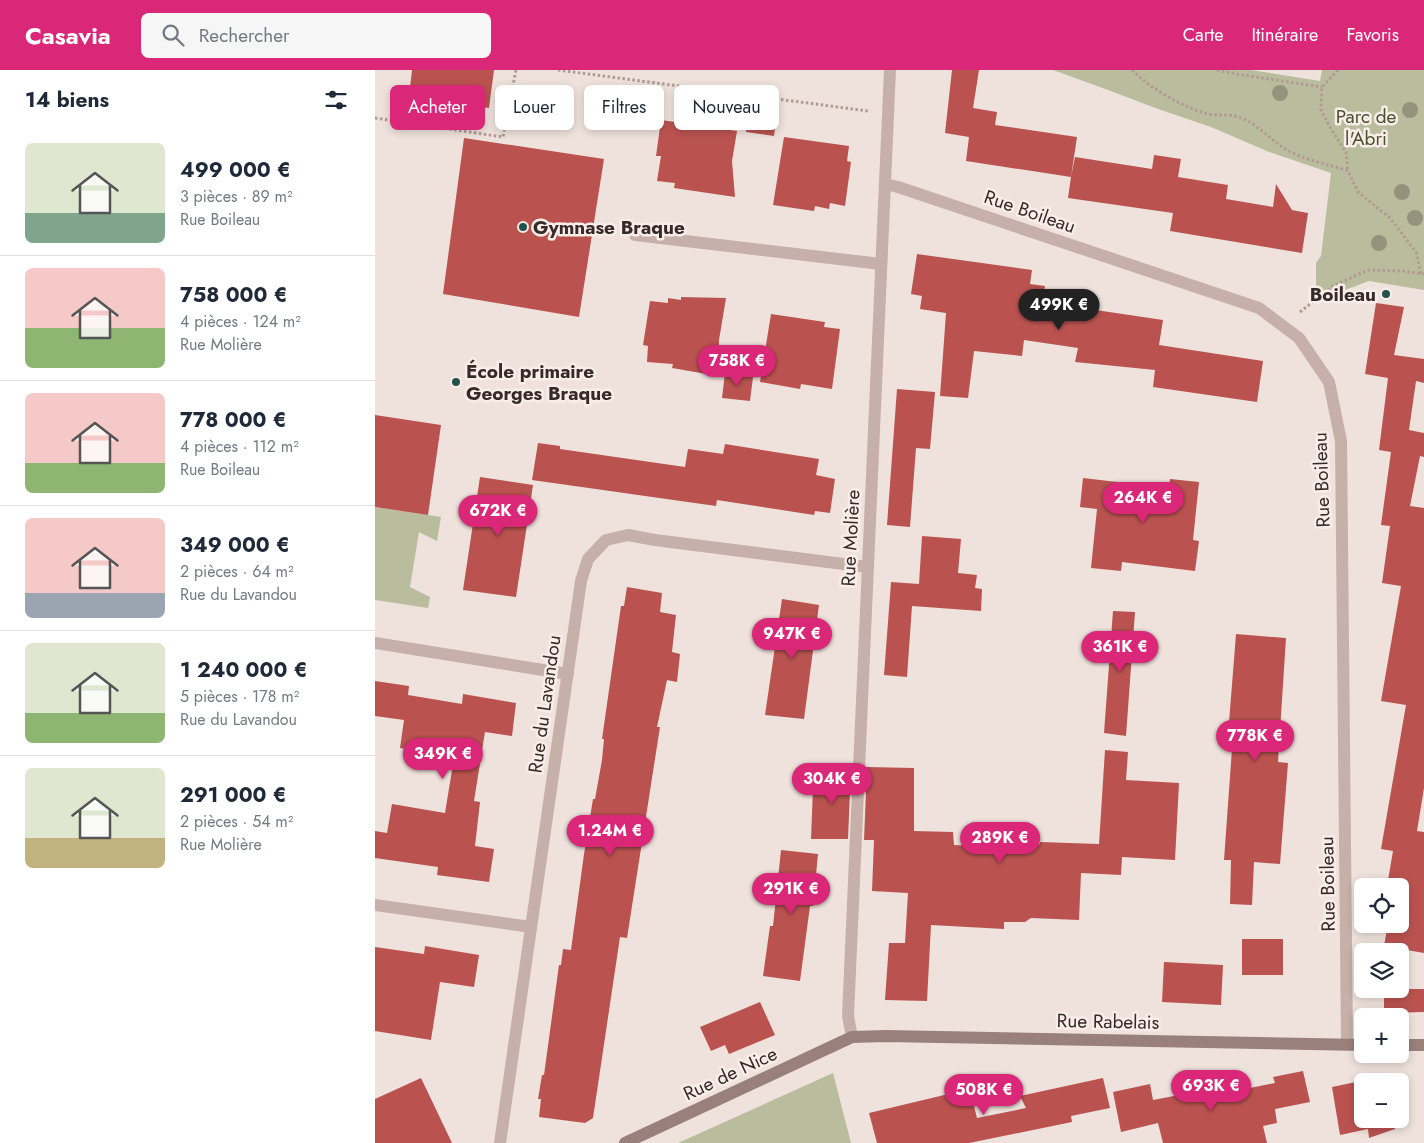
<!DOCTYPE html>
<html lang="fr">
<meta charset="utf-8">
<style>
:root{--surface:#fff;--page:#f6f6f7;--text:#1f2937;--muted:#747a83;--line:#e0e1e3;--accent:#db2777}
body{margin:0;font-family:Jost,sans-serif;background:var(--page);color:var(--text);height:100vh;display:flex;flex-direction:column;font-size:19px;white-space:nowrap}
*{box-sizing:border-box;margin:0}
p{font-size:16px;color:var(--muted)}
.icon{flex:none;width:28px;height:28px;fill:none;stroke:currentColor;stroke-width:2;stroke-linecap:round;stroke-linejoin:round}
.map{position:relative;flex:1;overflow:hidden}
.side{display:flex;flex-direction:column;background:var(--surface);width:375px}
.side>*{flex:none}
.guide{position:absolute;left:15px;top:15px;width:475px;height:45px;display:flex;gap:10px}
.fabs{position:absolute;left:979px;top:808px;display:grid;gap:10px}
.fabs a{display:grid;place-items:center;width:55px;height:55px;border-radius:8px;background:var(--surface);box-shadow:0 2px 8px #0003;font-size:25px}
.price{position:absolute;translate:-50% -42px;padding:0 11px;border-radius:18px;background:var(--accent);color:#fff;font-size:16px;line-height:32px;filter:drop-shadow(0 1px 2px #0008)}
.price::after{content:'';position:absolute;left:50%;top:30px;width:15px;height:11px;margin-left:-8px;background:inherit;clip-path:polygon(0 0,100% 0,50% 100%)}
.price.on{background:#222;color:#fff}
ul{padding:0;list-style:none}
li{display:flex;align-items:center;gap:15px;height:125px;padding:0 25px}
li+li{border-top:1px solid var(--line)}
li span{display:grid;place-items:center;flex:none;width:140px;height:100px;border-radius:8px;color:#555}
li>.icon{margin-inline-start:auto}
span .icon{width:60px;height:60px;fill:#fffc;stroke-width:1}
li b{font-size:21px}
h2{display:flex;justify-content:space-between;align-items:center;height:60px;padding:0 25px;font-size:21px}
.chip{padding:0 18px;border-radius:8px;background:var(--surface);box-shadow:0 2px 8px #0003;font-size:18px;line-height:45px}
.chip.on{background:var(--accent);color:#fff}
header{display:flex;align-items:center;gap:30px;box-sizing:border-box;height:70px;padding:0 25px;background:var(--accent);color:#fff}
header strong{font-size:24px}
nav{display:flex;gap:28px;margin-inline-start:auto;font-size:18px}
.search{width:350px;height:45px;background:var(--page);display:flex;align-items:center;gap:12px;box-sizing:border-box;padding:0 18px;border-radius:8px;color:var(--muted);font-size:19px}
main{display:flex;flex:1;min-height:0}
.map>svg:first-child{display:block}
.green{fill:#b9bd9e}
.building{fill:#ba5350}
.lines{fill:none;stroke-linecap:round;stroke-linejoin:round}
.path{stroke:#b29a94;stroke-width:3;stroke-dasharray:2.5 2.5;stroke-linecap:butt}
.street{stroke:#c6b0a9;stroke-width:12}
.secondary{stroke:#9a807b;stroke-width:12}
.tree{fill:#95927d}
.poi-dot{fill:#22524b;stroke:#f8ede8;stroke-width:2}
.labels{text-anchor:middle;stroke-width:5;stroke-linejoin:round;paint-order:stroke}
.park-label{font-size:19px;fill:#4b502f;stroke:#f8ede8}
.street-label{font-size:19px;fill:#342a28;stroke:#f8ede8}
.poi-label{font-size:19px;font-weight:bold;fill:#342a28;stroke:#f8ede8;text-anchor:start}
</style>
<header>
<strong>Casavia</strong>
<div class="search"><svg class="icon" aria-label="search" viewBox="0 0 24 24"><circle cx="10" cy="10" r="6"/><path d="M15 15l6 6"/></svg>Rechercher</div>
<nav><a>Carte</a><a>Itinéraire</a><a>Favoris</a></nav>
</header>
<main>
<section class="side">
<h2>14 biens<svg class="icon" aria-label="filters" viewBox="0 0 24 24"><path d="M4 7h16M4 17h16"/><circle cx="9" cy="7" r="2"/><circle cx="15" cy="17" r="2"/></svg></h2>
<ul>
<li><span style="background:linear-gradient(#dfe7d0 70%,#7fa58c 0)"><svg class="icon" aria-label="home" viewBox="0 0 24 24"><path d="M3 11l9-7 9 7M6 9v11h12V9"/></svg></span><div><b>499 000 €</b><p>3 pièces · 89 m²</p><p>Rue Boileau</p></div></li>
<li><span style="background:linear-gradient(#f6c9c9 60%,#8fb573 0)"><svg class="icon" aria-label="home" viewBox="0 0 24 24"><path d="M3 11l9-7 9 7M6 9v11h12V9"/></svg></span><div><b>758 000 €</b><p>4 pièces · 124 m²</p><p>Rue Molière</p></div></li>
<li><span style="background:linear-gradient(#f6c9c9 70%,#8fb573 0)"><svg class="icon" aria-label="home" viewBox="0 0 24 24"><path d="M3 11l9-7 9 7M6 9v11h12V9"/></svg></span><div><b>778 000 €</b><p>4 pièces · 112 m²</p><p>Rue Boileau</p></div></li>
<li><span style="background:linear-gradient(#f6c9c9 75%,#9aa5b1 0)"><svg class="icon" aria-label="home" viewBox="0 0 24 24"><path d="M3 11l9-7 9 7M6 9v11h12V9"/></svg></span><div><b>349 000 €</b><p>2 pièces · 64 m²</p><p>Rue du Lavandou</p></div></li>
<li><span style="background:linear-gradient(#dfe7d0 70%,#8fb573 0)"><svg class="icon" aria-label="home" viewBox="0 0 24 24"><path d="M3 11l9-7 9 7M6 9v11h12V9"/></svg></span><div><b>1 240 000 €</b><p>5 pièces · 178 m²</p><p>Rue du Lavandou</p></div></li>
<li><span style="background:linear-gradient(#dfe7d0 70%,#c2b280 0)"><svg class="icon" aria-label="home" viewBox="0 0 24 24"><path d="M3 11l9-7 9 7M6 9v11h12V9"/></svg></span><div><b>291 000 €</b><p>2 pièces · 54 m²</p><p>Rue Molière</p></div></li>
</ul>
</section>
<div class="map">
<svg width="1049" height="1073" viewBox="0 0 1049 1073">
<rect width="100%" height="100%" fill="#efe2dc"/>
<!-- green -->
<g class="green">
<polygon points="678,0 876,0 945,11 947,0 1049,0 1049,220 994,211 941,231 941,193 946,186 956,103 894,82 836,57 783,39 733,20"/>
<polygon points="0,437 66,447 62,471 44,462 35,517 55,527 53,538 0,530"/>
<polygon points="458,1003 476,1073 303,1073"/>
</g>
<!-- building -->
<g class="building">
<polygon points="37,0 119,0 114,38 34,27"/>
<polygon points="577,0 604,0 598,38 622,42 620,55 702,67 696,107 700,87 777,99 779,85 806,89 803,107 853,115 851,129 898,137 901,114 917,140 933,143 927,183 795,161 798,143 693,128 696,107 591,91 594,67 570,63"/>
<polygon points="375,33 403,37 399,66 371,62"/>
<polygon points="286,50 362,61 357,91 360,127 299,118 300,113 282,111 286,86 281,86"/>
<polygon points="409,67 474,76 472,91 476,92 470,136 455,133 454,139 440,136 439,141 398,135"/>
<polygon points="89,68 229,89 204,247 68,224"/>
<polygon points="542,184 657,200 655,214 670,216 667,232 788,250 784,275 888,291 882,332 778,317 780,300 700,292 703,278 649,270 647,286 599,281 593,328 565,326 571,243 545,239 547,226 536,224"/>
<polygon points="306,227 351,228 344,270 343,306 297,298 298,294 272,292 273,276 268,275 275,231 293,233 293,228 306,230"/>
<polygon points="1001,233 1029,237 1019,285 1049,289 1049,313 1041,311 1034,360 1049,363 1049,387 1045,386 1035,436 1049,438 1049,718 1042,761 1049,762 1049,883 1009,876 1013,854 1025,854 1025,816 1012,816 1018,781 1006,779 1031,635 1006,631 1026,516 1007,513 1015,456 1006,455 1016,382 1004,380 1013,308 990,304"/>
<polygon points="396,244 450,252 449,257 465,259 457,319 426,314 425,319 385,312"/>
<polygon points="350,303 378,307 375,331 347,328"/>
<polygon points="522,319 560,322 555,379 541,378 535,457 512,455"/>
<polygon points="0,345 66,355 53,445 0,437"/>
<polygon points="163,373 185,376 185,379 310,397 313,379 348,384 350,374 444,389 441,405 460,409 455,443 440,441 439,445 342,430 341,436 157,410"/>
<polygon points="105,407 158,415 141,527 88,520"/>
<polygon points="708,408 794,418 795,409 824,412 818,470 824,471 820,501 747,492 746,501 716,498 722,439 705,437"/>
<polygon points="547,466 586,469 583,503 602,505 600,518 607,519 606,541 537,536 532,607 509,605 516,512 544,514"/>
<polygon points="252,517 287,523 285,542 301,545 297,582 305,584 302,612 292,610 282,657 285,657 252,868 245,867 218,1048 210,1053 164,1047 166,1029 163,1029 167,1005 169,1005 184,895 186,895 188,879 196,880 209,784 218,729 220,729 227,690 229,669 227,669 246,536 249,536"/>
<polygon points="407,529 444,535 429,649 390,645"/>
<polygon points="738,541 760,542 751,666 729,663"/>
<polygon points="861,564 911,568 903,692 913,693 905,794 879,792 877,835 855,834 856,790 849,790 858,665 853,665"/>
<polygon points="0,611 34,616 33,625 87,634 88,624 141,633 137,666 110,662 99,731 105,732 100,776 119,779 114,812 62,805 63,797 0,788 0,761 12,763 17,734 70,743 79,688 25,678 29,650 0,646"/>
<polygon points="730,680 753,682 751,710 804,713 800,790 747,787 746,805 706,803 704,850 656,848 650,852 629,852 629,859 556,855 552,931 510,930 514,873 530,873 533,823 497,821 499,770 489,770 492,697 539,698 539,761 578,762 579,775 641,778 646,773 665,774 665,772 724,774"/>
<polygon points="448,696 476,697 473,769 436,769 438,718 448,718"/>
<polygon points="406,780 443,784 438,836 435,836 425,911 388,906 395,856 398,856"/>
<rect x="867" y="869" width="41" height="36"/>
<polygon points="50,876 104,885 99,917 65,912 56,970 0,961 0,877 49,884"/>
<polygon points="789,892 848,895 846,935 787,932"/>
<polygon points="1009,919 1049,919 1049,942 1009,943"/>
<polygon points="385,932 400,965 354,984 350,975 336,981 325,957"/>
<polygon points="928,1001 935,1032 900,1039 902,1053 888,1056 892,1073 788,1073 783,1053 746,1062 738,1022 775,1014 778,1030 825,1021 826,1028 900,1013 898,1007"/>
<polygon points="1010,1006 1011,1011 988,1011 988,1049 1018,1049 1020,1059 994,1068 993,1059 965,1065 957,1017"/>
<polygon points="46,1008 77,1073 0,1073 0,1029"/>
<polygon points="728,1008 735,1038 696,1046 697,1052 594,1073 502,1073 494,1043 586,1021 587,1026 596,1024 602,1048 651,1038 645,1026"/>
</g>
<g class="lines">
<!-- path -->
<g class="path">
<polyline points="183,0 493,41"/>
<path d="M757 0C776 19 807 37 833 44 842 46 852 44 860 46 883 52 895 71 914 81 932 91 954 94 973 101L983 122 1015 148 1041 182 1046 204"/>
<polyline points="842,0 861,4 947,17"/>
<polyline points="963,0 947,17 946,40 956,59 971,82 973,101"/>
<polyline points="0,48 128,67 141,0"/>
<polyline points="925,242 958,216 993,200 1027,201 1049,204"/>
</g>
<!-- street -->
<g class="street">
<polyline points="510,114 523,117 884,238 924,268 954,312 966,371 972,974"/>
<polyline points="260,165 506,194"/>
<polyline points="0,573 193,604"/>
<polyline points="0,835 156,857"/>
<polyline points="477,967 473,946 515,0"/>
<polyline points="125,1073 206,511 213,489 231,470 253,465 280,470 492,497"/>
</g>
<!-- secondary -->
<g class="secondary">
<polyline points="1025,975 1049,975"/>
<polyline points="250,1073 477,967 511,966 988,975"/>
</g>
</g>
<!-- trees -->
<g class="tree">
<circle cx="905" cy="23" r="8"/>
<circle cx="1035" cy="40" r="8"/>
<circle cx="1027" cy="122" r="8"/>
<circle cx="1040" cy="148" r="8"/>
<circle cx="1004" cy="173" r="8"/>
</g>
<!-- markers -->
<g class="poi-dot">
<circle cx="148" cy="157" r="5"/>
<circle cx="1011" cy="224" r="5"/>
<circle cx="81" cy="312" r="5"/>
</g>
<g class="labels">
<!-- park labels -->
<g class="park-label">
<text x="991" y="53">Parc de<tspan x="991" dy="22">l'Abri</tspan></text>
</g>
<!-- street labels -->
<g class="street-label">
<text transform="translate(655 141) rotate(19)" y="7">Rue Boileau</text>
<text transform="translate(946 410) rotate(-92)" y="7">Rue Boileau</text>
<text transform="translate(475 468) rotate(-87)" y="7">Rue Molière</text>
<text transform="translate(169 634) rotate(-82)" y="7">Rue du Lavandou</text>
<text transform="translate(952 814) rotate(-91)" y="7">Rue Boileau</text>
<text transform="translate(733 951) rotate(1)" y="7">Rue Rabelais</text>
<text transform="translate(355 1003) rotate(-25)" y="7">Rue de Nice</text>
</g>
<!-- poi labels -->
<g class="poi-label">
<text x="158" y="164">Gymnase Braque</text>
<text x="1001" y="231" text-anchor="end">Boileau</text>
<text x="91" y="308">École primaire<tspan x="91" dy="22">Georges Braque</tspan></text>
</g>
</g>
</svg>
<div class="fabs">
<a><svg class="icon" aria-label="locate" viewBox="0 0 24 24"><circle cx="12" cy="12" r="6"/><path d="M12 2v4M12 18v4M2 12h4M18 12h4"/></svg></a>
<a><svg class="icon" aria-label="layers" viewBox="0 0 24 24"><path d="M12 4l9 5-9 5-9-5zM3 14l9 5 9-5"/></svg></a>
<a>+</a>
<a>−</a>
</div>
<b class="price on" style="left:684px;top:261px">499K €</b>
<b class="price" style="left:362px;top:317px">758K €</b>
<b class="price" style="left:768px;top:454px">264K €</b>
<b class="price" style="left:123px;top:467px">672K €</b>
<b class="price" style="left:417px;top:590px">947K €</b>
<b class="price" style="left:745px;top:603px">361K €</b>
<b class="price" style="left:880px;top:692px">778K €</b>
<b class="price" style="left:68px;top:710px">349K €</b>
<b class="price" style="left:457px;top:735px">304K €</b>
<b class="price" style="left:235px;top:787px">1.24M €</b>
<b class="price" style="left:625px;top:794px">289K €</b>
<b class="price" style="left:416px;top:845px">291K €</b>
<b class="price" style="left:836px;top:1042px">693K €</b>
<b class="price" style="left:609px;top:1046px">508K €</b>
<div class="guide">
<a class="chip on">Acheter</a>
<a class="chip">Louer</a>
<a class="chip">Filtres</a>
<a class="chip">Nouveau</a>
</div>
</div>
</main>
